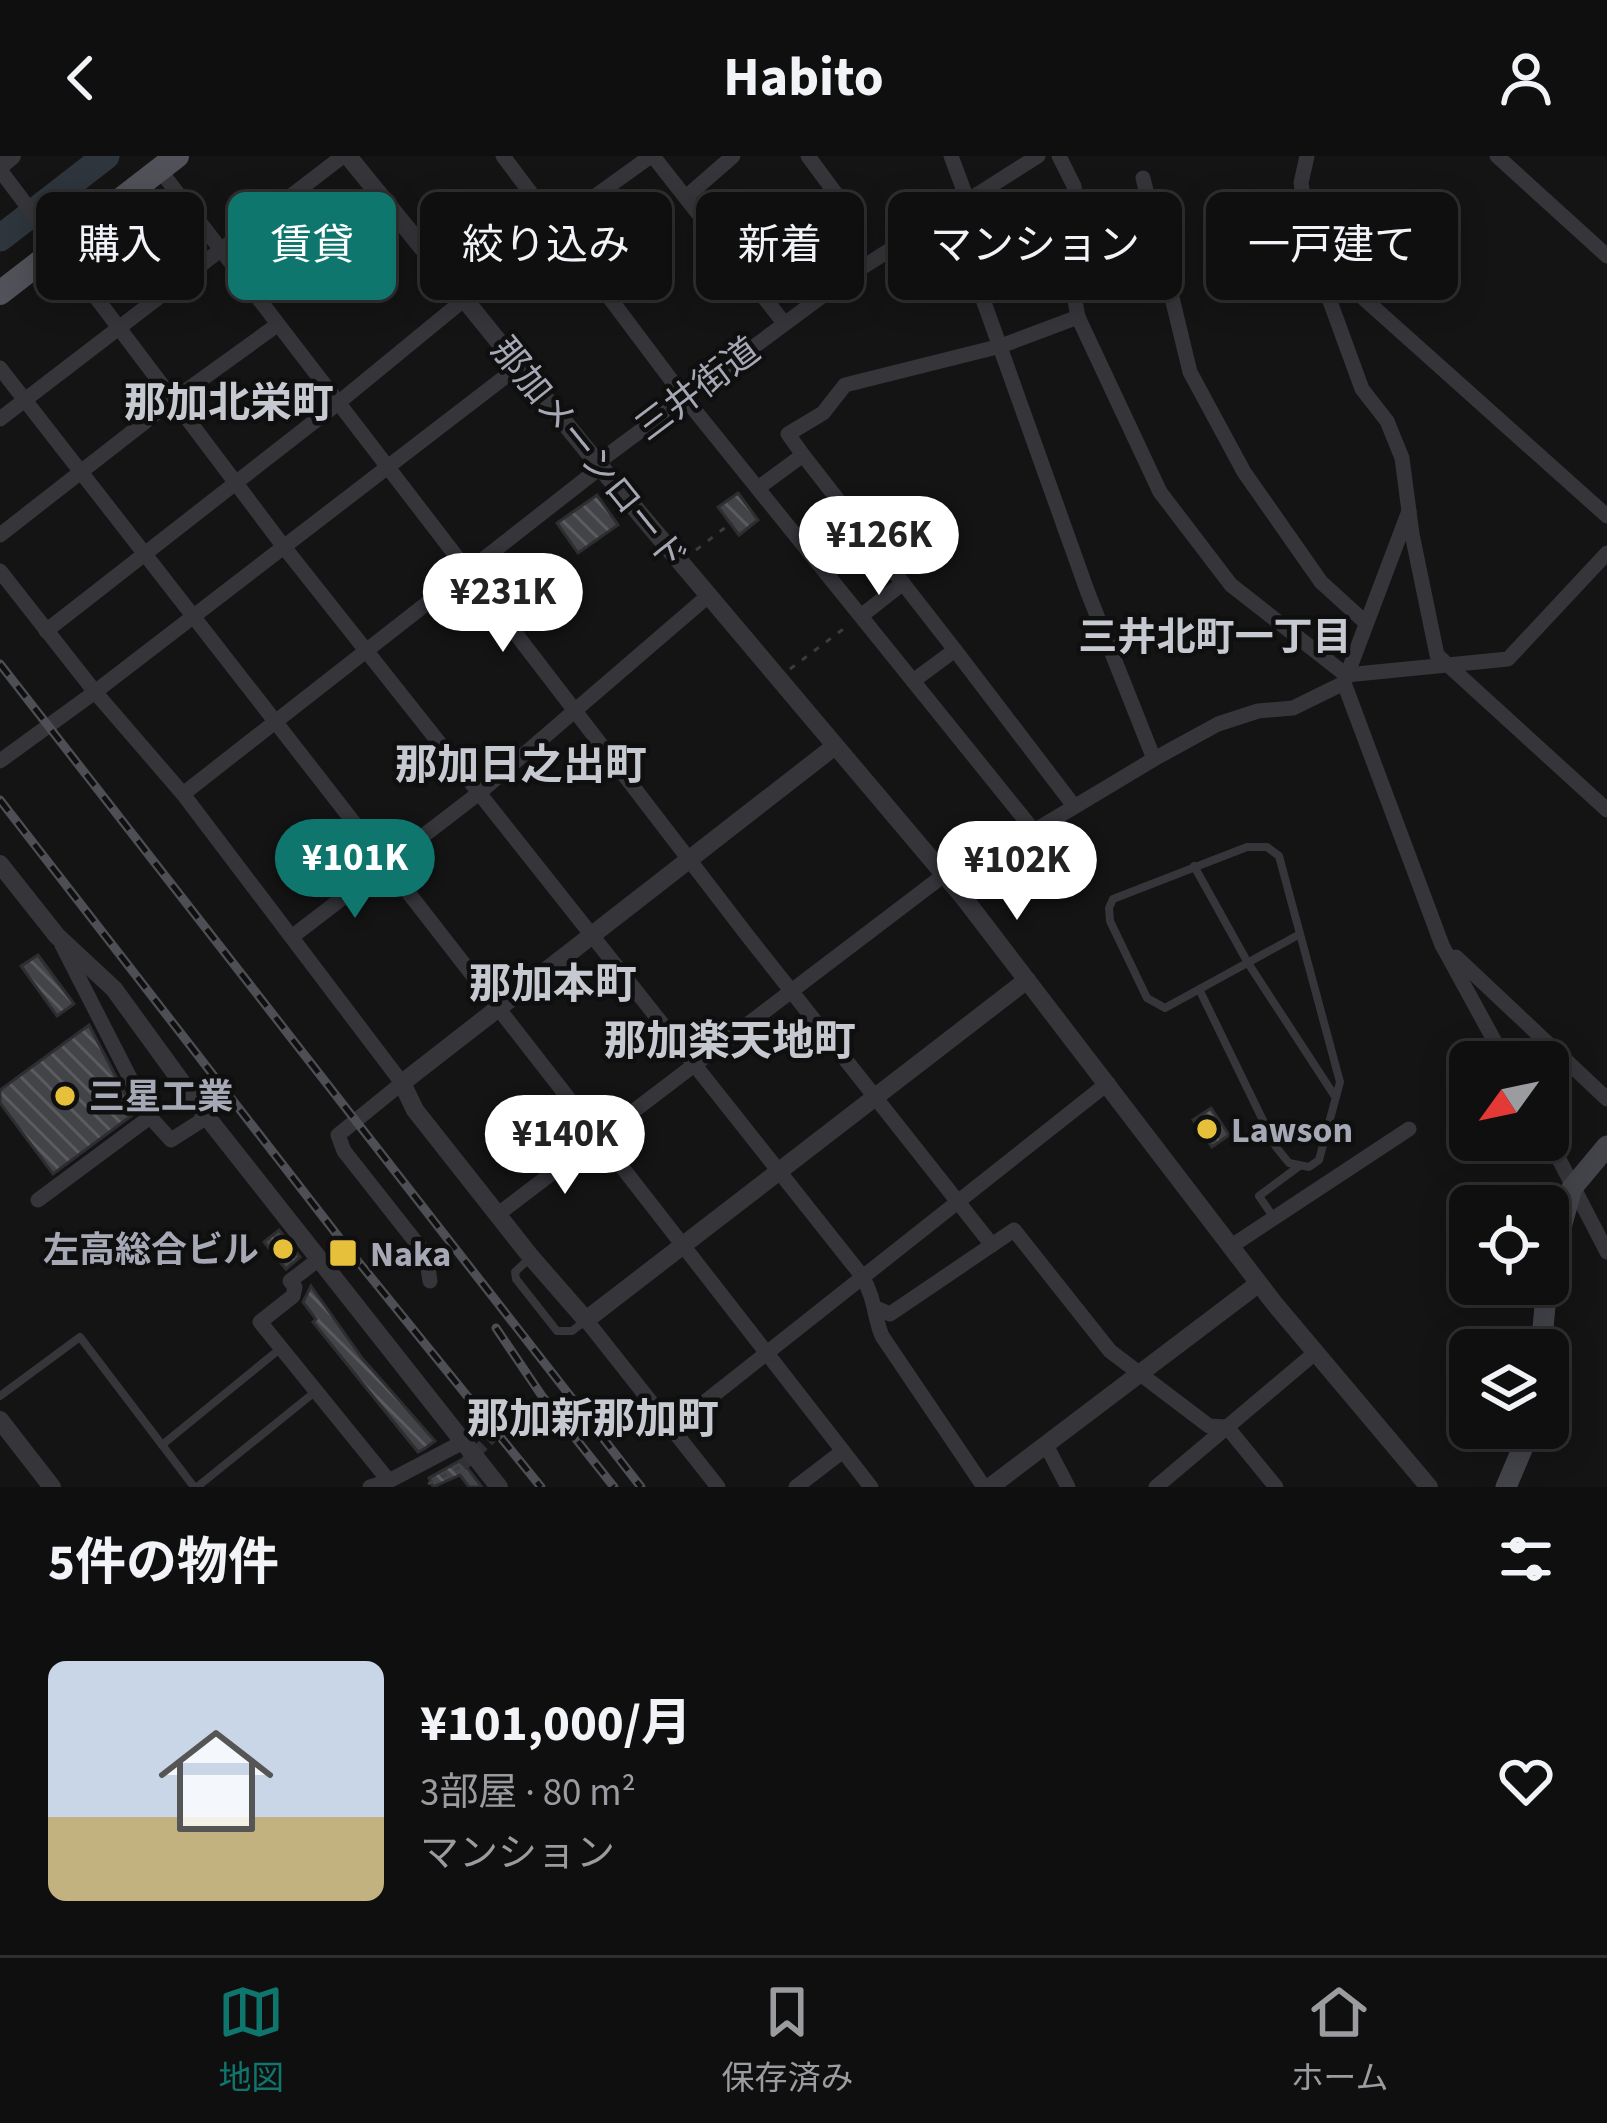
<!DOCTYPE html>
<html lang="ja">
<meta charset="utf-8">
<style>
:root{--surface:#0f0f10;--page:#1d1d1e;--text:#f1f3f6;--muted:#9b9c9f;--line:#2f2f30;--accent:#0f766e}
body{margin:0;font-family:"Source Sans 3","Noto Sans JP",sans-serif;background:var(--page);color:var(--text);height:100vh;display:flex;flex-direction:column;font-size:45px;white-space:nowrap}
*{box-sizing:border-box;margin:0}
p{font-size:39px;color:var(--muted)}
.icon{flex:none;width:66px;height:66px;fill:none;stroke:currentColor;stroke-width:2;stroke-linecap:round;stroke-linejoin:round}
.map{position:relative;height:1331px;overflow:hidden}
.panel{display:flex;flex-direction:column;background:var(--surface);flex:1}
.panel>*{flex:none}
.guide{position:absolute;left:36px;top:36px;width:1536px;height:108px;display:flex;gap:24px}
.needle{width:78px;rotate:237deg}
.buttons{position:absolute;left:1449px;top:885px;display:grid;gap:24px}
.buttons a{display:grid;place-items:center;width:120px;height:120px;border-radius:18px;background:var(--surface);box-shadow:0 6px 30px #0003,0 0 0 3px var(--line);font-size:60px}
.price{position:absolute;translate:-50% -102px;padding:0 27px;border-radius:42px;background:#fff;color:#222;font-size:39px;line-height:78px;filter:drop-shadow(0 3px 6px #0008)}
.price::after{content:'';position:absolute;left:50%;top:72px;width:36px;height:27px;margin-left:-18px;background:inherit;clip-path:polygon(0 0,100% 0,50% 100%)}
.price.active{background:var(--accent);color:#fff}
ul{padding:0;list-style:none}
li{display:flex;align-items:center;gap:36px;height:300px;padding:0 48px}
li span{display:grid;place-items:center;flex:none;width:336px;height:240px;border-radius:18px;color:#555}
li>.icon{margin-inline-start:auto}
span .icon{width:144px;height:144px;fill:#fffc;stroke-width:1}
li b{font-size:51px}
h2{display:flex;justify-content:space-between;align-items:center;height:144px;padding:0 48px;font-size:51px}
.pill{padding:0 42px;border-radius:18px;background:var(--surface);box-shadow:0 6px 30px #0003,0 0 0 3px var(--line);font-size:42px;line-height:108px}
.pill.active{background:var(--accent);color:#fff}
header{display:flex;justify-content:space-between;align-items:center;height:156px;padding:0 48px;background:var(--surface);font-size:54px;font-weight:700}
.dock{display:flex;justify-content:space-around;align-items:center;height:168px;border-top:3px solid var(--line);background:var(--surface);font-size:33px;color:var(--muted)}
.dock a{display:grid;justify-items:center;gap:6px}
.dock .active{color:var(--accent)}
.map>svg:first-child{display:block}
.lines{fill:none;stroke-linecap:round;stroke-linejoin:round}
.river{stroke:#2e353d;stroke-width:27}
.building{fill:url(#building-back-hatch);stroke:#2e2e31;stroke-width:3}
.pedestrian-tunnel{stroke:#313235;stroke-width:12;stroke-dasharray:12 6;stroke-linecap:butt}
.path{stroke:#3b3c41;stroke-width:3;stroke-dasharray:6 9;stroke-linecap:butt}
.service{stroke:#35353a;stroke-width:8}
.minor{stroke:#35353a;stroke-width:15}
.tertiary{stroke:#35353a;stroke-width:18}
.secondary{stroke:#43444a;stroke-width:21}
.primary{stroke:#515259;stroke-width:24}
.rail-casing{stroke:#4e4f55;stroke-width:9}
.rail{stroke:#0f0f10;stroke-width:4.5;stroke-dasharray:14;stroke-linecap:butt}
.secondary-bridge{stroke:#43444a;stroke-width:21}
.poi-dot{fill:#e6bf3b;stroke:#0f0f10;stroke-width:4.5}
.labels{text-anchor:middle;stroke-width:9;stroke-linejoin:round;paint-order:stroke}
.street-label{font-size:36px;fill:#a6a9b5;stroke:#0f0f10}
.poi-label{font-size:36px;font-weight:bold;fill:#a6a9b5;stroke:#0f0f10;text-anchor:start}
.neighbourhood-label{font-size:39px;font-weight:bold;fill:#c7c9d1;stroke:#0f0f10}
.quarter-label{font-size:42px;font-weight:bold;fill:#c7c9d1;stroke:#0f0f10}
</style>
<header><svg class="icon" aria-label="back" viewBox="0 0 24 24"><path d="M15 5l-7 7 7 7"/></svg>Habito<svg class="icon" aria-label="person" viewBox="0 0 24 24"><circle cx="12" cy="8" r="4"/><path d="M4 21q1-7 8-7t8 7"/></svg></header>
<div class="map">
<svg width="1607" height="1331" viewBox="0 0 1607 1331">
<defs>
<pattern id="building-back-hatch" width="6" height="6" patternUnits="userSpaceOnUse" patternTransform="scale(3)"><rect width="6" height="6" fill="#434448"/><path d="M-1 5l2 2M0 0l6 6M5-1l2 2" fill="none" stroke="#5b5c60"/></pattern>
</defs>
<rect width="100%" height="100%" fill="#141415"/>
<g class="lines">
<!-- river -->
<polyline class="river" points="0,82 106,0"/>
</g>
<!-- building -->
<g class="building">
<polygon points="738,337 758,364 739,379 718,351"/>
<polygon points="597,339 618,369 578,397 557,367"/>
<polygon points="38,799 74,848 57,860 21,810"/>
<polygon points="89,869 135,957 53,1018 0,947 0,934"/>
<polygon points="1211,952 1229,979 1212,991 1193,964"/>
<polygon points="279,1074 300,1101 286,1113 264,1086"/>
<polygon points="311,1130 362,1202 435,1285 424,1293 418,1296 313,1166 316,1163 303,1146"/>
<polygon points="461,1304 482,1331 469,1331 460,1319 433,1331 429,1322"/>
</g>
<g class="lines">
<!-- pedestrian-tunnel -->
<polyline class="pedestrian-tunnel" points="462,1310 506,1267"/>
<!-- path -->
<g class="path">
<polyline points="696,394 731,367"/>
<polyline points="790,513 850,468"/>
<polyline points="428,1328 462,1310"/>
</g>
<!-- service -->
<g class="service">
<polyline points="1194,710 1248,807 1334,939"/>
<polyline points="1199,833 1276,991 1289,1007 1309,1011 1319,1004 1340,926 1279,700 1267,691 1247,691 1113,743 1109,752 1110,765 1147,842 1165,852 1300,778"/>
<polyline points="1274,1062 1259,1040 1298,1011"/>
<polyline points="531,1101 515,1116 516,1123 557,1175 572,1175 585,1165"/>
<polyline points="0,1240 80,1181 194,1331"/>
<polyline points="162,1289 281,1192"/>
<polyline points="197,1331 316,1235"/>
</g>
<!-- minor -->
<g class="minor">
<polyline points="503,0 684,241 1034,675"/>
<polyline points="653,0 784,167"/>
<polyline points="808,0 839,42 852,118"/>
<polyline points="951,0 967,43"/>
<polyline points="1059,0 1074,30 1078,59 1070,117 1078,161 1160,336 1231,429 1346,519 1508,503 1607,397"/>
<polyline points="1307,0 1301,27 1312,96 1362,233 1387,265 1402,302 1412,378 1437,499 1607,654"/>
<polyline points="1497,0 1607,100"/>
<polyline points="159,13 747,779 992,1089"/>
<path d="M0 14 284 391 862 1120C876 1145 873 1158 882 1180L984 1331"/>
<polyline points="1143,22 1190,216 1244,316 1321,426 1366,467"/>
<polyline points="686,41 733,0"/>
<polyline points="951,54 1088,437 1154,603"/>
<polyline points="1314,98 1607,360"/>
<polyline points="0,212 871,1331"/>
<polyline points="0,263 343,0"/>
<polyline points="803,299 955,494 913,525"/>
<polyline points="597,307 852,118 1038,0"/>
<polyline points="758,332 803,299 788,278 823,257 845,229 1001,190 1078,161"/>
<polyline points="1409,355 1344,527 1442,789 1506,906"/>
<polyline points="0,379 173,244 277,169"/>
<polyline points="0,415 95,536 183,638 402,927 338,979 344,995 426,1099 430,1125"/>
<polyline points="861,460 903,427"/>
<polyline points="46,475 338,247 555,69 651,0"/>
<polyline points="955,494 1074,650"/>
<polyline points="0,605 95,536 519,210"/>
<polyline points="183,638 601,311"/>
<polyline points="964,742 1034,675 1154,603 1218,568 1258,555 1293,552 1344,527"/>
<polyline points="293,780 479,637 708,440"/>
<polyline points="62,789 150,961 171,984 207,961"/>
<polyline points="1456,801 1607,943"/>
<polyline points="1548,982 1607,1096"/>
<polyline points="38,1044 150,961"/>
<polyline points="497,1059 944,719"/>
<polyline points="1230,1091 1409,973"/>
<polyline points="319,1103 290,1125 295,1131 293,1140 260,1166 389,1325"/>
<polyline points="878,1153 890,1158 1014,1074 1110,1195 1209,1270 1227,1271 1276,1331"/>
<polyline points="586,1164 718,1331"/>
<polyline points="672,1272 1108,927"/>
<polyline points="1046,1289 1068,1331"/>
<polyline points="370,1331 389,1325 463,1286"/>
<polyline points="796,1331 843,1295"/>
<polyline points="1156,1331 1316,1196"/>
</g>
<!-- tertiary -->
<g class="tertiary">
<polyline points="348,0 612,325 964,742 1274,1147 1429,1331"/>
<polyline points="0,10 12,0"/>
<polyline points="835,590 402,927 415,954 531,1101 586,1164 1027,824"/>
<polyline points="0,708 57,780 114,833 207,961 499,1331"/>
<polyline points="0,1264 52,1331"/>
<polyline points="990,1331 1258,1128"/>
</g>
<!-- secondary -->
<g class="secondary">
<polyline points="1541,1194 1547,1128"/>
<polyline points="1506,1331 1531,1272"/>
</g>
<!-- primary -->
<polyline class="primary" points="0,137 177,0"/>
<defs>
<g id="rail">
<polyline points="0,508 641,1331"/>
<polyline points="0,644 348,1093 541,1331"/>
<polyline points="496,1172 542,1240 614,1331"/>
</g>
</defs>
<!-- rail casing -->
<use href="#rail" class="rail-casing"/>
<!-- rail -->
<use href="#rail" class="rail"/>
<!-- secondary-bridge -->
<polyline class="secondary-bridge" points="1548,1118 1572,1032 1607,990"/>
</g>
<!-- markers -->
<g class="poi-dot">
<circle cx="65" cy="940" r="12"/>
<circle cx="1207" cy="973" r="12"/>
<circle cx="283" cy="1093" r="12"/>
<rect x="328" y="1082" width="30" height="30" rx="6"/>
</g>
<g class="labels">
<!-- street labels -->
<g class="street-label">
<text transform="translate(697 232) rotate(-37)" y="13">三井街道</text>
<text transform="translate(590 297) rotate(51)" y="13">那加メーンロード</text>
</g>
<!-- poi labels -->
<g class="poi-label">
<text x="89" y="953">三星工業</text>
<text x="1231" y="986">Lawson</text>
<text x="259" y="1106" text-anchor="end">左高総合ビル</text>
<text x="370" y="1110">Naka</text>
</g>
<!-- neighbourhood labels -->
<g class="neighbourhood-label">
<text x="1215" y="494">三井北町一丁目</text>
</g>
<!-- quarter labels -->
<g class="quarter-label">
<text x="229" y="261">那加北栄町</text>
<text x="521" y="623">那加日之出町</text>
<text x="553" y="842">那加本町</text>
<text x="730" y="899">那加楽天地町</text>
<text x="593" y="1277">那加新那加町</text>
</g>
</g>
</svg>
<div class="buttons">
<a><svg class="needle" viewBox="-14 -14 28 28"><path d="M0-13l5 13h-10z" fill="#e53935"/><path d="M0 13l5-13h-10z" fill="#9b9c9f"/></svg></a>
<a><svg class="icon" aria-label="locate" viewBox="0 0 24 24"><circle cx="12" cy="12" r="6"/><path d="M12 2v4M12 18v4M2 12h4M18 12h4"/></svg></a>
<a><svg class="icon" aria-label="layers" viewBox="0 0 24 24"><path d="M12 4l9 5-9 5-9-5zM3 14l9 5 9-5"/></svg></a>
</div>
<b class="price" style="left:879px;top:442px">¥126K</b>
<b class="price" style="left:503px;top:499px">¥231K</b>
<b class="price active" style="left:355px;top:765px">¥101K</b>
<b class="price" style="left:1017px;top:767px">¥102K</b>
<b class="price" style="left:565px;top:1041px">¥140K</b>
<div class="guide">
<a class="pill">購入</a>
<a class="pill active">賃貸</a>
<a class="pill">絞り込み</a>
<a class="pill">新着</a>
<a class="pill">マンション</a>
<a class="pill">一戸建て</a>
</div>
</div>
<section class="panel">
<h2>5件の物件<svg class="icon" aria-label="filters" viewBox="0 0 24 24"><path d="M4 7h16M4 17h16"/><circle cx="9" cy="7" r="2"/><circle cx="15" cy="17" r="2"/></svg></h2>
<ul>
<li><span style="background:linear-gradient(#c9d6e8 65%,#c2b280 0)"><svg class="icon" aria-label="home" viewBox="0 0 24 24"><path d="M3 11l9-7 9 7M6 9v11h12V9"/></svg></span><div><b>¥101,000/月</b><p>3部屋 · 80 m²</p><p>マンション</p></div><svg class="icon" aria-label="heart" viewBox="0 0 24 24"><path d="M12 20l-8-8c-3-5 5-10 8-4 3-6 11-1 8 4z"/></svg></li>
</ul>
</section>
<nav class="dock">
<a class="active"><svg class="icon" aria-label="map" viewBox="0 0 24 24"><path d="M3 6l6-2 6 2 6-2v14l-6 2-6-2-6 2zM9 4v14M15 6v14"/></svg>地図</a>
<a><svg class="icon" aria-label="saved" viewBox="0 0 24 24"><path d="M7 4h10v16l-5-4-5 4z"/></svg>保存済み</a>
<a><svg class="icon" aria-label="home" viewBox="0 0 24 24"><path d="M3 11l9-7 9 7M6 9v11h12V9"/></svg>ホーム</a>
</nav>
